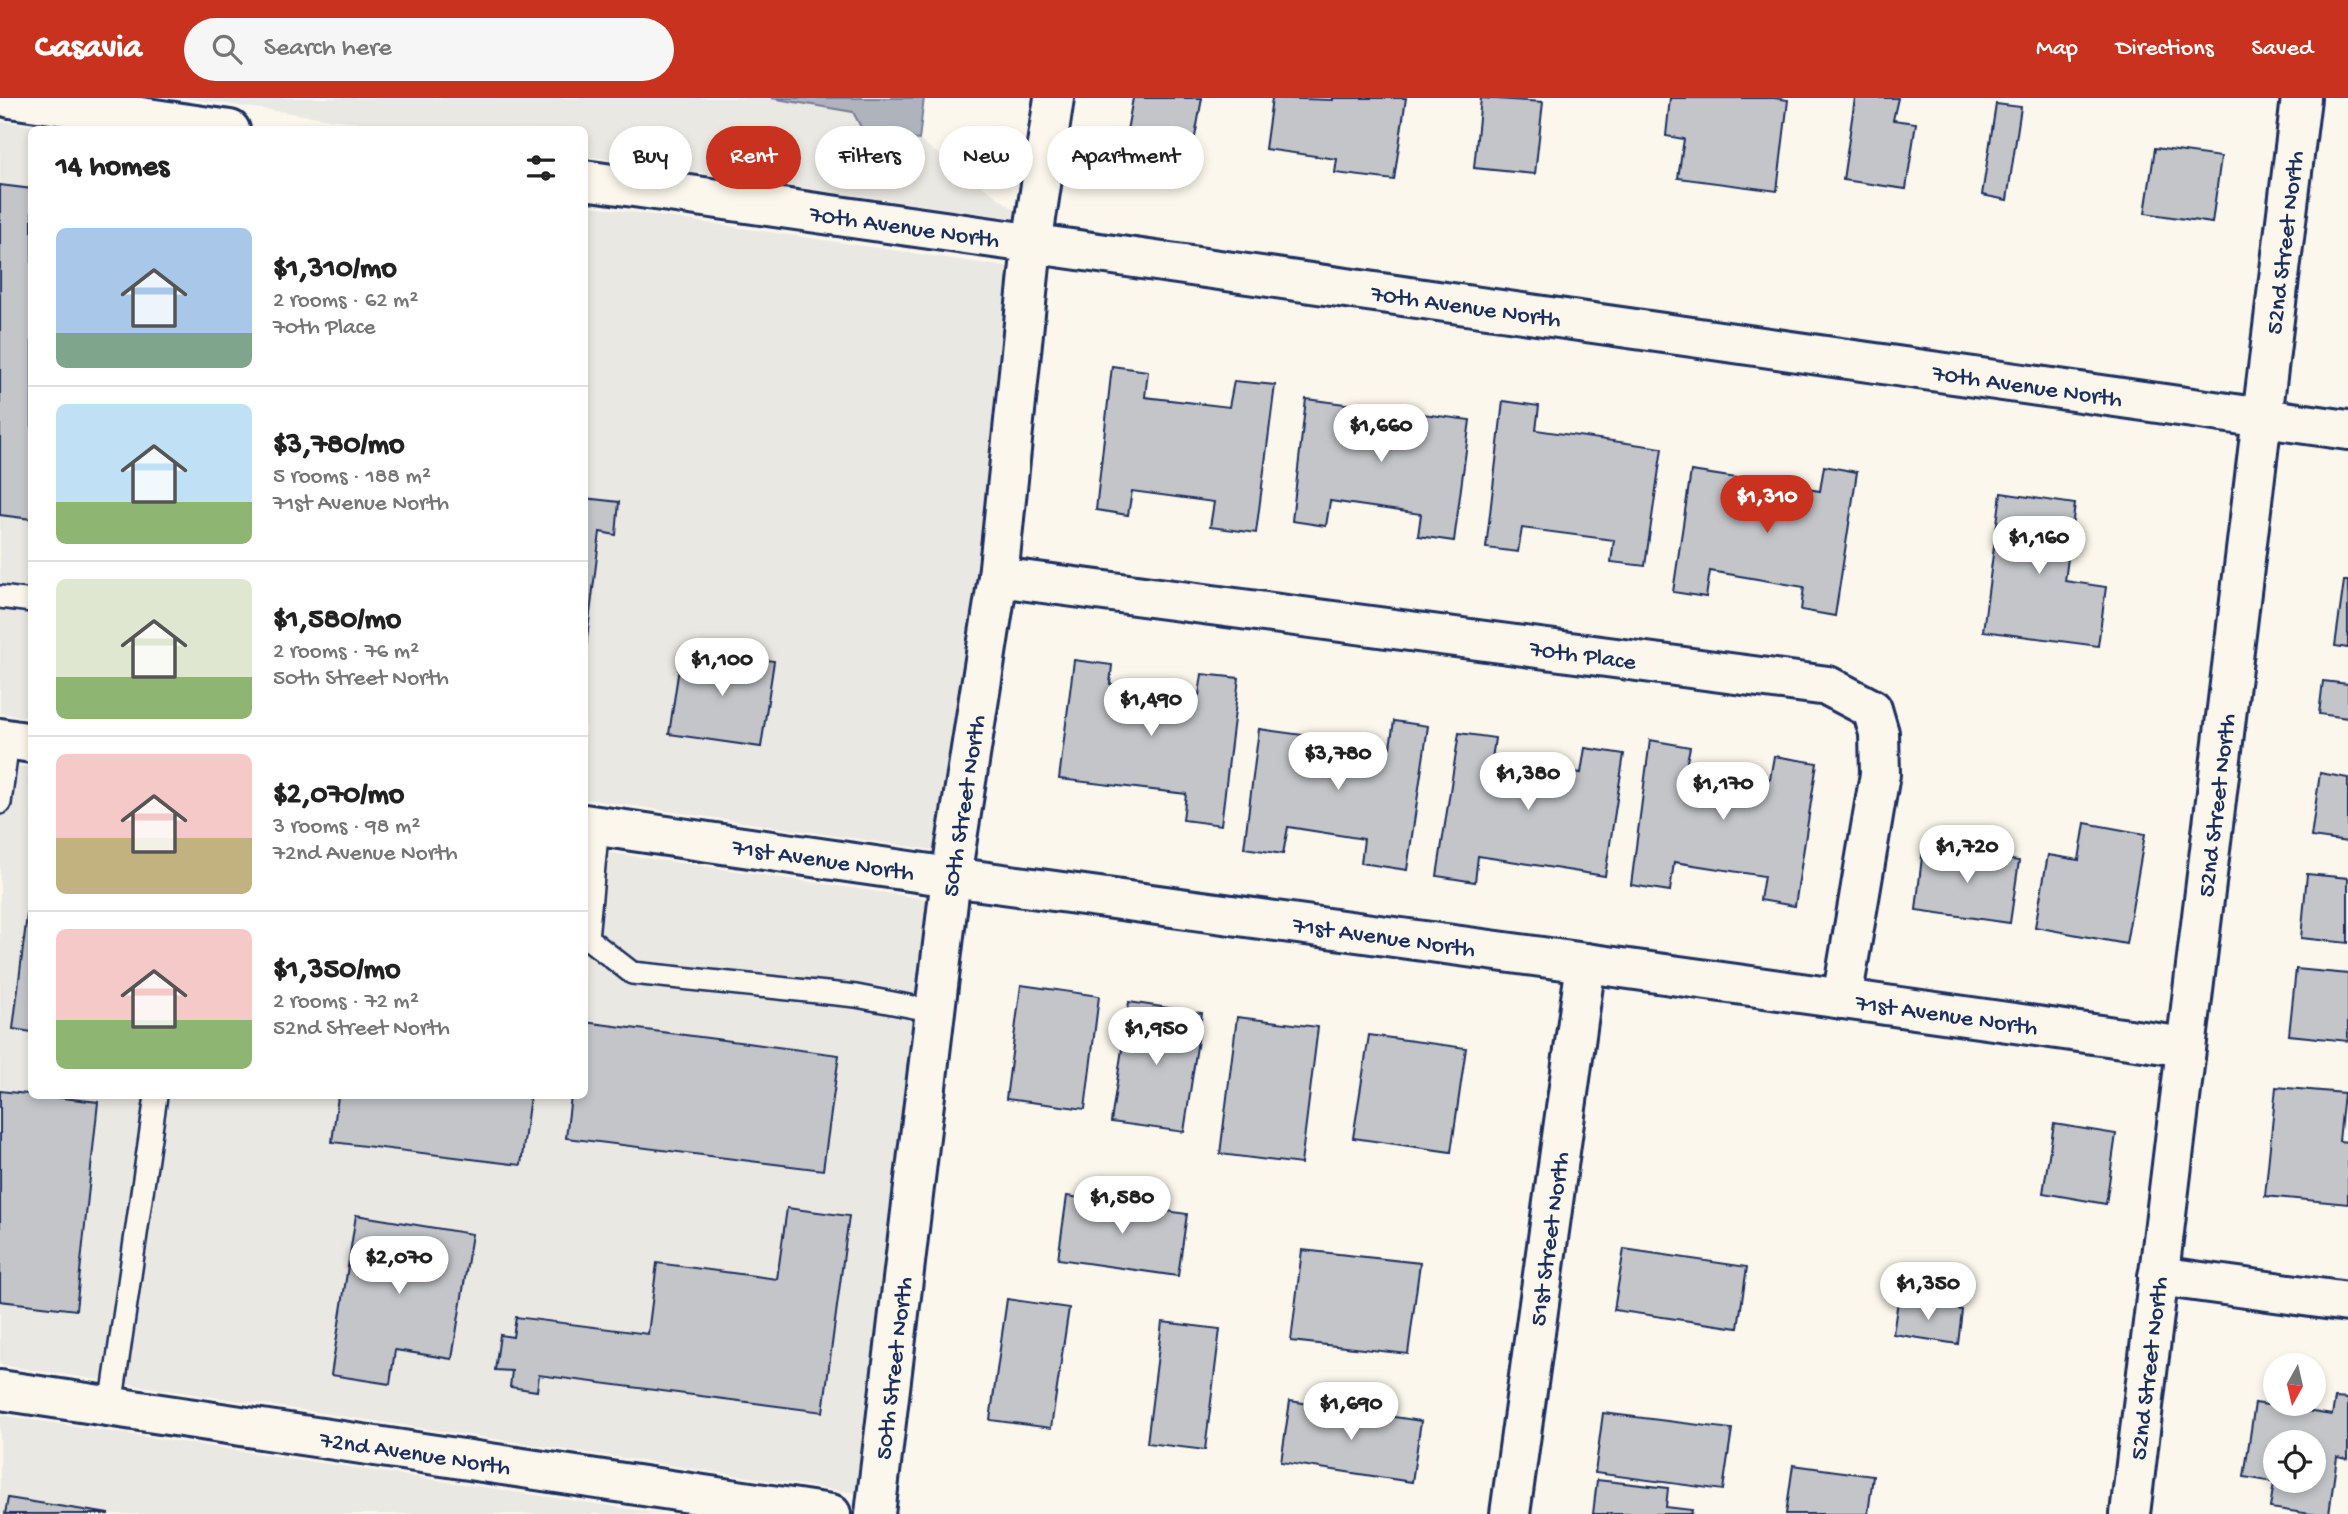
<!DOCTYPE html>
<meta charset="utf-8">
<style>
:root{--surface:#fff;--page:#f6f6f6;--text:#222;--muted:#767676;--line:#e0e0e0;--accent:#c8321e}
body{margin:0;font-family:"Gochi Hand",sans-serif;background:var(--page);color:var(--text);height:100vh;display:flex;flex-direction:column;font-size:26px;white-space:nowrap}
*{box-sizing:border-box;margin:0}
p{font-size:23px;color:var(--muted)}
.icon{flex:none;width:38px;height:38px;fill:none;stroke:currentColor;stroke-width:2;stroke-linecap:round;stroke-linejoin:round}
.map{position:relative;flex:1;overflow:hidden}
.panel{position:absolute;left:28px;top:28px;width:560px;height:973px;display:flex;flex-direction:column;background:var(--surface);border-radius:10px;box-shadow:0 4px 10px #0003}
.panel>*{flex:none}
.guide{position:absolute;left:609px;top:28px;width:665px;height:63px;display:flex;gap:14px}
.needle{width:46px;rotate:188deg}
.buttons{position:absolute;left:2263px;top:1255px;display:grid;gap:14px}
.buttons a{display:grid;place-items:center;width:63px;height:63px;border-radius:50%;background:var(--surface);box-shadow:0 4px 10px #0003;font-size:35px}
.price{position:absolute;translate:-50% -60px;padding:0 16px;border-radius:24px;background:#fff;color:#222;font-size:23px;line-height:46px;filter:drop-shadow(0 2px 4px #0008)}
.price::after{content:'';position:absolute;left:50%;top:42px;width:21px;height:16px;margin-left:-10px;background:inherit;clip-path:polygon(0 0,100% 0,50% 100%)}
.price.current{background:var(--accent);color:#fff}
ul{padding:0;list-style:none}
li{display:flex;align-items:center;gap:21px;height:175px;padding:0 28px}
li+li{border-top:2px solid var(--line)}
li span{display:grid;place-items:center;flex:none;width:196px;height:140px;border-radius:10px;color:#555}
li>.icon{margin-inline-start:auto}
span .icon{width:84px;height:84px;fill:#fffc;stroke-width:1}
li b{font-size:30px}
h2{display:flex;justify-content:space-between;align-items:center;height:84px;padding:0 28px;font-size:30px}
.pill{padding:0 24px;border-radius:32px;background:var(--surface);box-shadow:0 4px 10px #0003;font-size:24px;line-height:63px}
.pill.current{background:var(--accent);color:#fff}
header{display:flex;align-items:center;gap:42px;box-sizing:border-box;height:98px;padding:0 35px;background:var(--accent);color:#fff}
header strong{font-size:33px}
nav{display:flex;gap:38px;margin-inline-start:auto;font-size:24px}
.search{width:490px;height:63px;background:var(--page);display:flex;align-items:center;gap:18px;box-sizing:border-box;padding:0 24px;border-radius:38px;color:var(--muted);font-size:26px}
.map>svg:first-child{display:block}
.built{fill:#eae8e2}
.water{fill:#afb3bb;stroke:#747e96;stroke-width:2}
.building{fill:#c3c5c9;stroke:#1b2f5e;stroke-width:2;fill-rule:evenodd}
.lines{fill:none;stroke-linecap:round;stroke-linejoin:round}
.lane-casing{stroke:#1b2f5e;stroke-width:26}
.street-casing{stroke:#1b2f5e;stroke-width:44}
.secondary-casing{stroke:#1b2f5e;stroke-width:44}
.lane{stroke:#fbf7ec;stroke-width:21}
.street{stroke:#fbf7ec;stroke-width:38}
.secondary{stroke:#fbf7ec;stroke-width:38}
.labels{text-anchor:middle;stroke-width:5;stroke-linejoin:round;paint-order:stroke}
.street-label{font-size:24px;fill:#1b2f5e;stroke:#fbf7ec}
</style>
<header>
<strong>Casavia</strong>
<div class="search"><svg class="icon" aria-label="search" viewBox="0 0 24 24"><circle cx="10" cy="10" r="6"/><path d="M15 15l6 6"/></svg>Search here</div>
<nav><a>Map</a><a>Directions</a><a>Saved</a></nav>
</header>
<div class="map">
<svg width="2348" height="1416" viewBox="0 0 2348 1416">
<rect width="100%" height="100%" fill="#fbf7ec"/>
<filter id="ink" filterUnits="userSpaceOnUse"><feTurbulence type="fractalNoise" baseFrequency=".0143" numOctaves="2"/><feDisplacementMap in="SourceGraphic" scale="14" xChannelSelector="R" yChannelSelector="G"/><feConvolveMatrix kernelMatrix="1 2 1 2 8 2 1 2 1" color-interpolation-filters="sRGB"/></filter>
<g filter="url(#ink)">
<!-- built -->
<g class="built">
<polygon points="184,0 771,0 853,14 864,35 919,42 1015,112 1014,120 585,58 584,32 402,31"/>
<polygon points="0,23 58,31 32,32 31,620 0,615"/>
<polygon points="585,107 1008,169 976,476 934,752 585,701"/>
<polygon points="0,665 31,670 32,998 584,998 585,751 927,801 855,1395 0,1267"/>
<polygon points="0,1317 663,1416 0,1416"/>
</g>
<!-- water -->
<polygon class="water" points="771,0 924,0 919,42 864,35 853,14"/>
<!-- building -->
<g class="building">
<polygon points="1133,0 1202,0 1193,50 1126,38"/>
<polygon points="1272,0 1333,2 1333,0 1406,0 1394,82 1335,75 1337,61 1265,51"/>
<polygon points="1481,0 1543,4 1535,76 1474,70"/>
<polygon points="1670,0 1774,0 1788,2 1777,93 1678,80 1684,41 1666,38"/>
<polygon points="1855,0 1898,0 1893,22 1916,25 1906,91 1843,82"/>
<polygon points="1996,6 2021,9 2007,102 1982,97"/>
<polygon points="2155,50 2221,59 2212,125 2145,115"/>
<polygon points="0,87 32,91 32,421 0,417"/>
<polygon points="1112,268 1148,273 1145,299 1229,309 1234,283 1275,287 1256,435 1210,429 1214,404 1132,393 1128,417 1096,412"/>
<polygon points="1306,301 1470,322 1454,443 1418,438 1421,416 1330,403 1326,428 1292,423"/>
<polygon points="1503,303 1539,308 1536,332 1662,350 1645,468 1611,464 1614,442 1522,430 1518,454 1486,450"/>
<polygon points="1824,368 1857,374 1835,518 1801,512 1804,489 1710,473 1706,499 1673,494 1691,373 1820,393"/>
<polygon points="2001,395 2075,406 2065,483 2106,489 2098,548 1983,533"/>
<polygon points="584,400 619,404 616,437 600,434 585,557"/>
<polygon points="2344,483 2348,483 2348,550 2335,548"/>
<polygon points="682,550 774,563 761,649 669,636"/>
<polygon points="1074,562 1112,567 1110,586 1199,597 1202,576 1239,580 1221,727 1183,722 1186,696 1059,681"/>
<polygon points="2323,583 2348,586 2348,620 2319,616"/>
<polygon points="1394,623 1428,628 1407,772 1361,765 1364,741 1288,729 1283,756 1244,750 1259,631 1390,649"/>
<polygon points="1459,635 1495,640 1492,661 1581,675 1585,650 1624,656 1605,778 1478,758 1475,784 1437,778"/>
<polygon points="1650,642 1690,649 1686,668 1770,681 1774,658 1817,665 1795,808 1760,802 1764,778 1674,764 1670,793 1631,787"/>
<polygon points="2320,675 2348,680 2348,744 2311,739"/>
<polygon points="2085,725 2145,736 2126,846 2035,829 2048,757 2079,762"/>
<polygon points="1923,750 2019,763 2010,825 1916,812"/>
<polygon points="32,776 32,934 13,931"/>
<polygon points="2307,776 2348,780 2348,845 2301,840"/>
<polygon points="2296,871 2348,876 2348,943 2289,937"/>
<polygon points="1021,887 1099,898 1085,1011 1006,1001"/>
<polygon points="1129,904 1202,915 1184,1034 1111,1024"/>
<polygon points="1237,919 1318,929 1301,1066 1220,1056"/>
<polygon points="584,924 839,957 823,1072 566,1040 571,998 584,998"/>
<polygon points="1369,937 1466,950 1451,1054 1353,1040"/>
<polygon points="2276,989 2344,995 2339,1043 2348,1044 2348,1106 2265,1098"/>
<polygon points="0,993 98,1004 76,1212 0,1203"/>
<polygon points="338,998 530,998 521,1067 332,1044"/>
<polygon points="2054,1026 2116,1036 2106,1106 2043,1095"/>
<polygon points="1067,1098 1187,1116 1178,1178 1058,1161"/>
<polygon points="787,1110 849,1118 823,1314 539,1277 537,1293 510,1289 512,1273 495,1272 500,1237 513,1239 516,1219 648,1236 657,1165 777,1181"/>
<polygon points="356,1117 472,1136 452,1261 395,1252 390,1286 331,1277"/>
<polygon points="1624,1151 1747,1169 1738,1230 1614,1212"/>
<polygon points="1302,1152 1420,1165 1408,1256 1291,1243"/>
<polygon points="1007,1201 1069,1210 1051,1330 990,1322"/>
<polygon points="1898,1203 1962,1212 1958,1246 1893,1236"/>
<polygon points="1162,1224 1220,1231 1205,1352 1147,1345"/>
<path d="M2335 1300 2348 1301V1361L2337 1359 2329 1416H2311L2270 1410 2274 1384 2244 1379 2255 1305 2332 1317ZM2275 1344H2314V1382H2275Z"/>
<polygon points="1290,1303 1421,1323 1412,1384 1281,1364"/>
<polygon points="1603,1315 1732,1331 1723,1392 1595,1375"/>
<polygon points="1793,1367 1873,1378 1868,1416 1786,1416"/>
<polygon points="1597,1382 1668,1390 1666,1409 1692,1412 1691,1416 1593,1416"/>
<polygon points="8,1400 109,1416 5,1416"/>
</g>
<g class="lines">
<defs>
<g id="lane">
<polyline points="0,499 32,503"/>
<polyline points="0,705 8,642"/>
<polyline points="598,727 587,840 632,875 856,898 935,913"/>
<polyline points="111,1309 156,998"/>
</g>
<g id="street">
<path id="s1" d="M2262 320 2301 0"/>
<path id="s2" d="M998 479 1828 588 1872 611 1879 635 1880 676 1842 901"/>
<polyline points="0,640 32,645"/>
<path id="s3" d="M584 726 951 779 1586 865 2186 949"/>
<polyline points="2158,1178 2348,1204"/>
<path id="s4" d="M0 1292 831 1416"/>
<path id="s5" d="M875 1416 951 779 998 479 1032 147 1054 0"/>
<path id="s6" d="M1510 1416 1586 865"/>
</g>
<g id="secondary">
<polyline points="10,0 230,32"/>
<path id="s7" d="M584 82 2348 332"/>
<path id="s8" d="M2130 1416 2262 320"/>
</g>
</defs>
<!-- lane casing -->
<use href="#lane" class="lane-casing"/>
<!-- street casing -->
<use href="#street" class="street-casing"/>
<!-- secondary casing -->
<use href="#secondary" class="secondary-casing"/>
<!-- lane -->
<use href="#lane" class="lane"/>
<!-- street -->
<use href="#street" class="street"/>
<!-- secondary -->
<use href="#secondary" class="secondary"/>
</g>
</g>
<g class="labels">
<!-- street labels -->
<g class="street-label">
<text dy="8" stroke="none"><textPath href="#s7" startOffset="324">70th Avenue North</textPath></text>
<text dy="8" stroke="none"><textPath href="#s1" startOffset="177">52nd Street North</textPath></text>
<text dy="8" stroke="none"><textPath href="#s7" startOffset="891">70th Avenue North</textPath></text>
<text dy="8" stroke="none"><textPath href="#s7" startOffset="1458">70th Avenue North</textPath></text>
<text dy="8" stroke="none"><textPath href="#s2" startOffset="590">70th Place</textPath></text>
<text dy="8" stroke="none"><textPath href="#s5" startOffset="714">50th Street North</textPath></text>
<text dy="8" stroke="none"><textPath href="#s8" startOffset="714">52nd Street North</textPath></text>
<text dy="8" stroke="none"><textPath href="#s3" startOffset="242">71st Avenue North</textPath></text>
<text dy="8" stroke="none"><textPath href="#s3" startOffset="808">71st Avenue North</textPath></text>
<text dy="8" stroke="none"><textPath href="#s3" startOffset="1376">71st Avenue North</textPath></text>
<text dy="8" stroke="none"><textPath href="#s6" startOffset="278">51st Street North</textPath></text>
<text dy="8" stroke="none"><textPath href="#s5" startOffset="147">50th Street North</textPath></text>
<text dy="8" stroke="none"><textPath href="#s8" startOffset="147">52nd Street North</textPath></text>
<text dy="8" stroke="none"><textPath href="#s4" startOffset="420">72nd Avenue North</textPath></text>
</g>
</g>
</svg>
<div class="buttons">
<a><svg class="needle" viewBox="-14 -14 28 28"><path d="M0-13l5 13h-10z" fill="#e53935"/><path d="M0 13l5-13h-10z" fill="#767676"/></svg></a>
<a><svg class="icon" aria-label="locate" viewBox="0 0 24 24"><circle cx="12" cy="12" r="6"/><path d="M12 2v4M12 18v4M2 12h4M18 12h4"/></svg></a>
</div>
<b class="price" style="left:1381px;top:366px">$1,660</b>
<b class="price current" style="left:1767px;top:437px">$1,310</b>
<b class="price" style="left:2039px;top:478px">$1,160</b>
<b class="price" style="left:722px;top:600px">$1,100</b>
<b class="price" style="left:1151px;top:640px">$1,490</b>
<b class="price" style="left:1338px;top:694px">$3,780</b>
<b class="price" style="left:1528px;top:714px">$1,380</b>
<b class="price" style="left:1723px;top:724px">$1,170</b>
<b class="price" style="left:1967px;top:787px">$1,720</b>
<b class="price" style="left:1156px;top:969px">$1,950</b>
<b class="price" style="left:1122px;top:1138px">$1,580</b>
<b class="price" style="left:399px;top:1198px">$2,070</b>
<b class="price" style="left:1928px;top:1224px">$1,350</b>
<b class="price" style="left:1351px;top:1344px">$1,690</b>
<div class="guide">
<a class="pill">Buy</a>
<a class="pill current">Rent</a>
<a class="pill">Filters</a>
<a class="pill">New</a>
<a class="pill">Apartment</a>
</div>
<section class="panel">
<h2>14 homes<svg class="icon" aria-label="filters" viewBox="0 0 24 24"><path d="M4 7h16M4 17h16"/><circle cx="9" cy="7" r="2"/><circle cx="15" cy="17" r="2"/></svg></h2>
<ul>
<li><span style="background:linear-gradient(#a9c7e8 75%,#7fa58c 0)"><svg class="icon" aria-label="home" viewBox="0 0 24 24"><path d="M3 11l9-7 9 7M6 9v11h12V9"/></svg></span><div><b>$1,310/mo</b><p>2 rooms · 62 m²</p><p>70th Place</p></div></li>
<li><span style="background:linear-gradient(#bfe0f5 70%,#8fb573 0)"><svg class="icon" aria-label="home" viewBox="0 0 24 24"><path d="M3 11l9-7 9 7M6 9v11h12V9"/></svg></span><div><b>$3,780/mo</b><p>5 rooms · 188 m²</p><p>71st Avenue North</p></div></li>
<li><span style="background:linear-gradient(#dfe7d0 70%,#8fb573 0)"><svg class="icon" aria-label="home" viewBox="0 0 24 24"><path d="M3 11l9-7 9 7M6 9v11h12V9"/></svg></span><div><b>$1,580/mo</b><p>2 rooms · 76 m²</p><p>50th Street North</p></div></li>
<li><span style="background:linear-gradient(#f6c9c9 60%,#c2b280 0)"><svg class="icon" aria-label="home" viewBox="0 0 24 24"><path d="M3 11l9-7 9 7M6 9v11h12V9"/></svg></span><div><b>$2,070/mo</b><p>3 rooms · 98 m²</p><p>72nd Avenue North</p></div></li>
<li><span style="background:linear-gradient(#f6c9c9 65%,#8fb573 0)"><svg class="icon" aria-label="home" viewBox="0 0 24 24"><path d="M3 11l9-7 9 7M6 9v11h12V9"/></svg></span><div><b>$1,350/mo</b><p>2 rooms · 72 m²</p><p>52nd Street North</p></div></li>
</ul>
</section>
</div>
